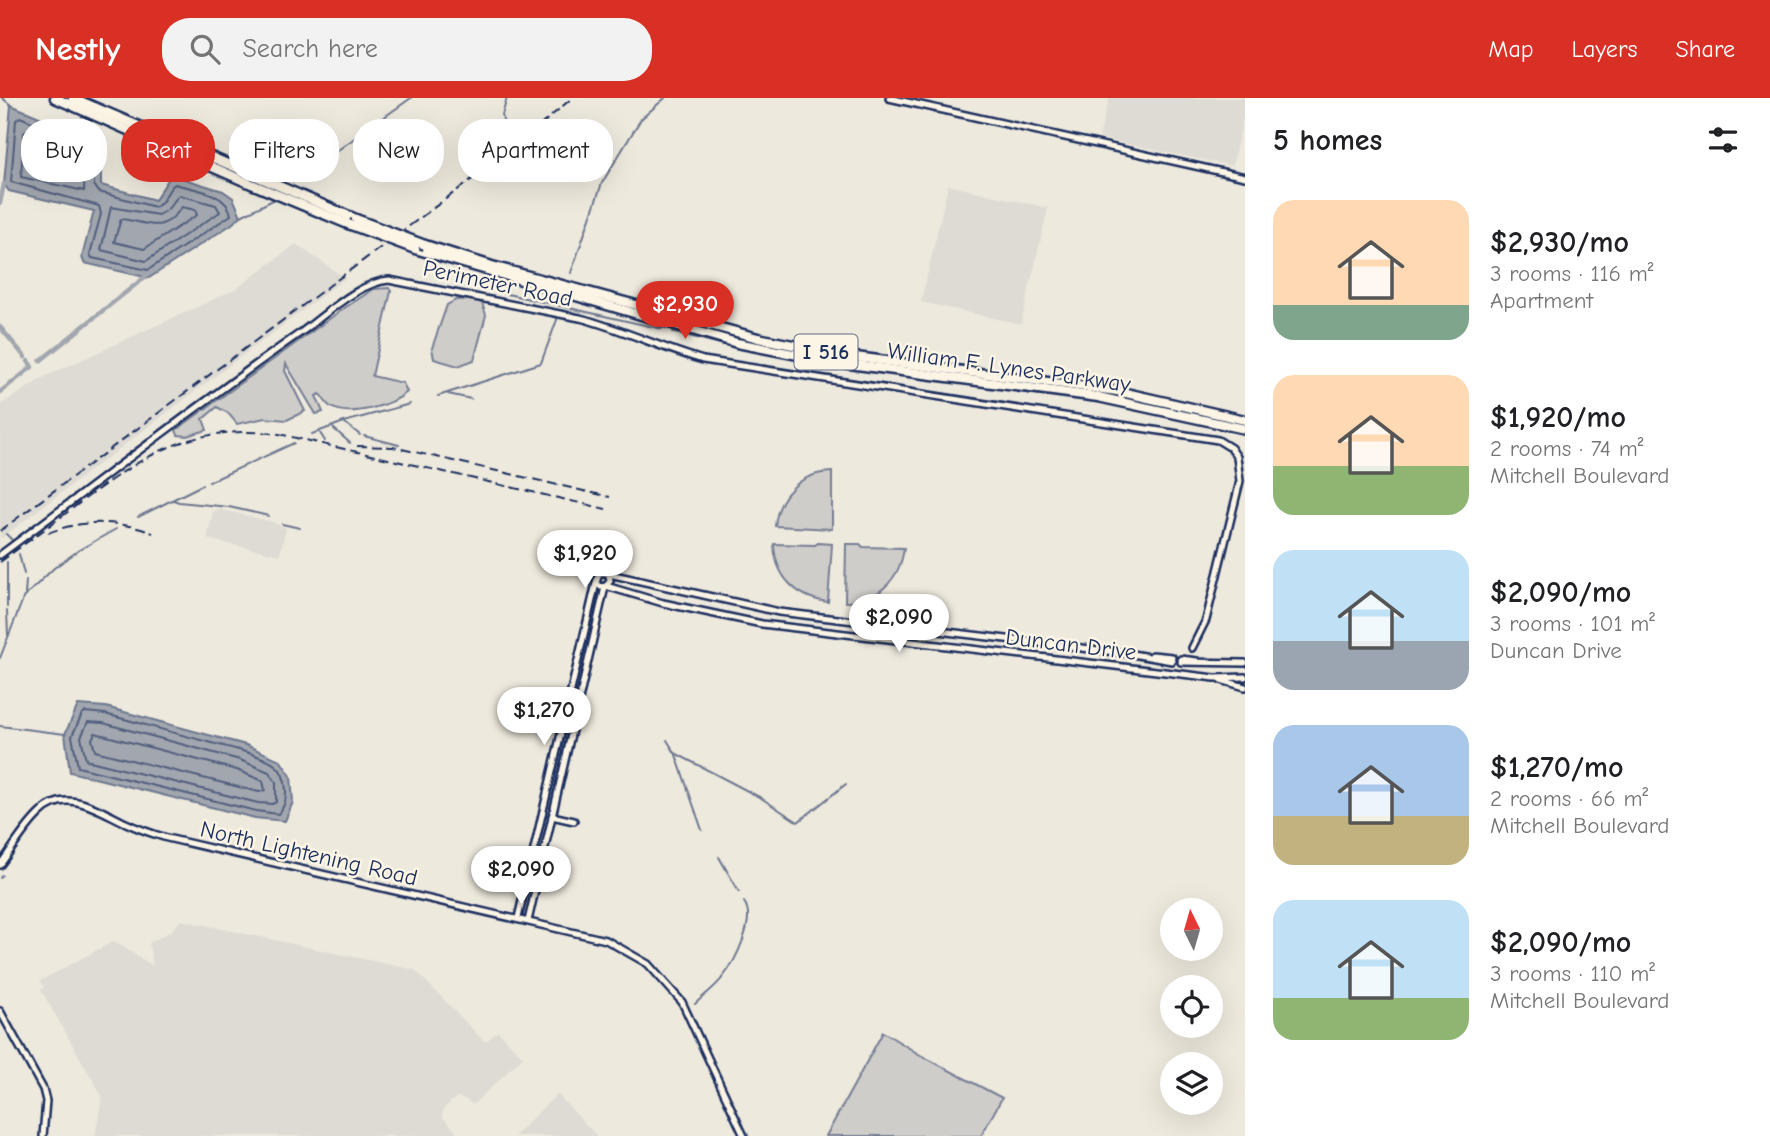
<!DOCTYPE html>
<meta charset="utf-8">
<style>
:root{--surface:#fff;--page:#f2f2f2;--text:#202124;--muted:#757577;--accent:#d93025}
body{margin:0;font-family:"Comic Neue",sans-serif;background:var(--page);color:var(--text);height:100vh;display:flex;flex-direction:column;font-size:26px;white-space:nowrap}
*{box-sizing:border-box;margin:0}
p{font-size:23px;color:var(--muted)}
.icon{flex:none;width:38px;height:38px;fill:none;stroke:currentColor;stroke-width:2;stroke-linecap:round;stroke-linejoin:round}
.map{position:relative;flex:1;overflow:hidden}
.drawer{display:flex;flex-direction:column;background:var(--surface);width:525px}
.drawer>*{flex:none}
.banner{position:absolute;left:21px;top:21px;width:665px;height:63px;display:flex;gap:14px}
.needle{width:46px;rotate:355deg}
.controls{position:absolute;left:1160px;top:800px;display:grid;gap:14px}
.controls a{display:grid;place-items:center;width:63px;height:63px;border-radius:50%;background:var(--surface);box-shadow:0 7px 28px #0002;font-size:35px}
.price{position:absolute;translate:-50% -60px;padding:0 16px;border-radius:24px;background:#fff;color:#222;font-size:23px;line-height:46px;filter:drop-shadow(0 2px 4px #0008)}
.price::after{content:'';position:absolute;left:50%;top:42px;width:21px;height:16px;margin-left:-10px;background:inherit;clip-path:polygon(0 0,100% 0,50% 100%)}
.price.selected{background:var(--accent);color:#fff}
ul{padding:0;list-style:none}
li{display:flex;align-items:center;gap:21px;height:175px;padding:0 28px}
li span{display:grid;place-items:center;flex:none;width:196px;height:140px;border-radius:21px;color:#555}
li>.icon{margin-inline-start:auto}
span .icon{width:84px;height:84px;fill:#fffc;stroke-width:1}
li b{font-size:30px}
h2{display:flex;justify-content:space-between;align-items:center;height:84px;padding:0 28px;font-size:30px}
.pill{padding:0 24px;border-radius:28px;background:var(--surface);box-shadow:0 7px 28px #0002;font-size:24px;line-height:63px}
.pill.selected{background:var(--accent);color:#fff}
header{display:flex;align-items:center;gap:42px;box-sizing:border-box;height:98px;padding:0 35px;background:var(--accent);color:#fff}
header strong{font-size:33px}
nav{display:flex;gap:38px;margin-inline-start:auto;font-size:24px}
.search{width:490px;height:63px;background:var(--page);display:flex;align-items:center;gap:18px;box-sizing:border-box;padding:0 24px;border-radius:28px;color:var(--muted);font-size:26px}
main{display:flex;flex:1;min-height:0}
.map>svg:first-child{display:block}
.built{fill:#dedbd4}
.green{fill:#cfcdca;stroke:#757e94;stroke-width:2}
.water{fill:#a2a7af;stroke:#6c778f;stroke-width:2}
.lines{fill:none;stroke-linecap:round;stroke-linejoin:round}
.shore{stroke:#515f7e;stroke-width:2}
.stream{stroke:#6c778f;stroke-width:2}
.canal{stroke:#a2a7af;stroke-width:4.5}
.tertiary-casing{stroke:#1b2f5e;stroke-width:10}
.motorway-casing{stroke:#1b2f5e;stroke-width:13}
.tertiary{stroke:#fcf5e5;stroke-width:5}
.motorway{stroke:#fcf5e5;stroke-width:8}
.rail{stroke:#1b2f5e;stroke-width:2;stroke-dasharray:10 5;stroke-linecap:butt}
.motorway-bridge-casing{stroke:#1b2f5e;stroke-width:13;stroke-linecap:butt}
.motorway-bridge{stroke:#fcf5e5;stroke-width:8}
.labels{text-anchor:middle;stroke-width:5;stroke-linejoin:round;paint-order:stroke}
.shield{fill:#fcf5e5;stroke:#5e6a86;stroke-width:2}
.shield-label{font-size:21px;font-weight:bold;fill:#1b2f5e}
.street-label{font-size:23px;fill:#1b2f5e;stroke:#fcf5e5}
</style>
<header>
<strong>Nestly</strong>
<div class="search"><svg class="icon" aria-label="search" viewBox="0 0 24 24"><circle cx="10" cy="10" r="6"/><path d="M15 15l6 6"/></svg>Search here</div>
<nav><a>Map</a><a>Layers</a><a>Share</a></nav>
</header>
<main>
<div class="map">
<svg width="1245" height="1038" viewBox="0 0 1245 1038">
<rect width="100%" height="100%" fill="#eee9dd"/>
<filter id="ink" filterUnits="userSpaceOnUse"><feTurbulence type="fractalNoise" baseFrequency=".0143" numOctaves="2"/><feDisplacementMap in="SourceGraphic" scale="14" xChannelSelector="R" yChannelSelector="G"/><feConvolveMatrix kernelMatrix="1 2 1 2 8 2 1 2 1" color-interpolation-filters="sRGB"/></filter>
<g filter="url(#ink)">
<!-- built -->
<g class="built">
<polygon points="1109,0 1245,0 1245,12 1232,68 1099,40"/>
<polygon points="948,87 1048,110 1021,226 921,204"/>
<polygon points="296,146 345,180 0,441 0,307 46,278 236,191"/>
<polygon points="218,411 269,423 286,430 280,457 207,441 213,414"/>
<polygon points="181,822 415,872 485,944 498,933 523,959 473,1007 465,1001 457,999 444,1010 442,1018 460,1038 95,1038 102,998 41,892 44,890 40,883 114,843 153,868 149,845 171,833"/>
<polygon points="557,996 597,1038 514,1038"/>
</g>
<!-- green -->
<g class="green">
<path d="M389 190 391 193 372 278 403 285 407 294C393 307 350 320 331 309 327 307 323 300 320 296L316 298 323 314 316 316 286 266 285 273 305 313 287 322 265 320 237 326 228 315 217 309 203 321 207 332 187 338 178 337 176 332 343 211 374 191Z"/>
<polygon points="473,201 482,205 486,217 474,262 458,268 434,261 432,250 447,207 456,202"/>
<path d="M832 374V431L775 428C778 397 800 375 832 374Z"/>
<path d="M818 445 832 446 828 504C796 500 775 478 774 446L815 447Z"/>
<path d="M846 446H860L863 449 904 450C900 482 877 504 845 504Z"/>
<polygon points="883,934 922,958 1002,1000 981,1038 826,1038"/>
</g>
<!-- water -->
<g class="water">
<polygon points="11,7 63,29 75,43 89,43 101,48 101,87 155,102 171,77 223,93 233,100 241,118 232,126 149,180 84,165 82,159 94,113 9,93 4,86"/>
<polygon points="78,607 106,609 190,632 246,647 280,662 291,678 293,704 285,723 255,720 70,674 65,636"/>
</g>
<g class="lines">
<!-- shore -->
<g class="shore">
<path d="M20 19 58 35 72 49 94 53V87L99 94 155 109C166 105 166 91 175 86 195 92 227 94 231 117L148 172 92 160 90 156 101 116 99 108 11 84 16 22Z"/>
<polygon points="27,32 53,42 69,57 85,59 84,93 21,79 24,35"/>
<path d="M38 47C52 53 59 65 74 70V79L33 71V50Z"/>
<polygon points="179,97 216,107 220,114 146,163 101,152 111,109 158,117 167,112"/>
<path d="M182 109 195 112 197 117 144 151 114 144 121 121C150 124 161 138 182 109Z"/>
<path d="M85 614 105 616C143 626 181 637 220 647 235 651 262 657 275 667 288 677 290 705 278 716L256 713 78 669 72 638 82 616Z"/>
<polygon points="88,624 103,625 240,662 269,674 276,684 276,704 272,706 258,705 86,662 81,639"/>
<polygon points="95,635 237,672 263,683 265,692 259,694 95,653 92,641"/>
</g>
<!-- stream -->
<g class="stream">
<polyline points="2,0 11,7"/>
<polyline points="507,0 502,17 507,41"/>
<polyline points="293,84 411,0"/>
<polyline points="241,118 273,102"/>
<polyline points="571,175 602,85 641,21 665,0"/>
<polyline points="503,195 662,231"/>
<polyline points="673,234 724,247"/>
<polyline points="448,296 471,301"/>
<polyline points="438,298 541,265 558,219"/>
<polyline points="345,325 360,337"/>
<polyline points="333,330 350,345"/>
<polyline points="320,335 325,343"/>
<polyline points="312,336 344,324 410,306"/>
<polyline points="364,338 399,347"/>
<polyline points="209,384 294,345"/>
<polyline points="173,402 179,404 229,409 269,418"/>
<polyline points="138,419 202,387"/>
<polyline points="282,426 300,430"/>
<polyline points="6,436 12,442"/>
<polyline points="19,456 24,476"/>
<polyline points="25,496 26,483"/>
<polyline points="23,500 54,470 79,452 116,431"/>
<polyline points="7,509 7,464"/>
<polyline points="7,513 8,537"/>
<polyline points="0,560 23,501"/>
<polyline points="0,628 65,636"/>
<polyline points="667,642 675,655 761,700 798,724 846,686"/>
<polyline points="676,657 702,732"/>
<polyline points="719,759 739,794"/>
<polyline points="0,780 2,777"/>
<path d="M695 906C704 897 716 889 723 879 735 864 757 821 744 804"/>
</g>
<!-- canal -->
<g class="canal">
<polyline points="0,105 4,86"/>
<polyline points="0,229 25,259"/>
<polyline points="40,263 145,179"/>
<polyline points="0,294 32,269 28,263"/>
</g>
<defs>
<g id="tertiary">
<polyline points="889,0 1245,79"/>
<path d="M0 457C101 382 200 305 303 233 326 216 360 184 389 182L580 220C622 231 661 250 703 262L1218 342 1231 350 1237 359 1240 383 1206 522 1192 550"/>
<polyline points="609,477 610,483 606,488 601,489 596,485 599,475 605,475 779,514 1132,556 1172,563"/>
<polyline points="606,488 663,505 762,526 1215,580 1245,579"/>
<polyline points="1152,557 1172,559"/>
<polyline points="1181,561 1197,563"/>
<polyline points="1181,564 1245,565"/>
<polyline points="1221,582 1245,589"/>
<polyline points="552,718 574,723"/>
<path d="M0 767C13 750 24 730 40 715 66 688 100 713 126 725 139 731 153 736 167 740L606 842 648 866 682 904 744 1038"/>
<polyline points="518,820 596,485"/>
<polyline points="528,823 605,489"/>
<polyline points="0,913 43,991 46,1003 43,1038"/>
</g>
<g id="motorway">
<polyline points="55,0 242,82 348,126"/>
<polyline points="73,0 356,121"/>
<polyline points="425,147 492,168 758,240 848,258 1117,293 1245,322"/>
<polyline points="415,151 737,245 834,264 1098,299 1245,331"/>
</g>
</defs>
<!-- tertiary casing -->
<use href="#tertiary" class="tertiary-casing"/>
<!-- motorway casing -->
<use href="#motorway" class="motorway-casing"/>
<!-- tertiary -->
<use href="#tertiary" class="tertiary"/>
<!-- motorway -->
<use href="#motorway" class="motorway"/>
<!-- rail -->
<g class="rail">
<polyline points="357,348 393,349 610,399"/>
<polyline points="0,433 463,88 521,44 572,0"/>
<path d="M48 435C83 421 118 422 153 435"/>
<path d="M0 464C27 444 55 424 82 403 148 354 194 326 279 336L606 411"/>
</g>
<defs>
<g id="motorway-bridge">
<polyline points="356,121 425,147"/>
<polyline points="348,126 415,151"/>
</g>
</defs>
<!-- motorway-bridge casing -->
<use href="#motorway-bridge" class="motorway-bridge-casing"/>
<!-- motorway-bridge -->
<use href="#motorway-bridge" class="motorway-bridge"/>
</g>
</g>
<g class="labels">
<!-- shield labels -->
<rect class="shield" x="794.5" y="236.5" width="63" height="35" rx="5"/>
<g class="shield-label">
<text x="826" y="261">I 516</text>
</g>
<!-- street labels -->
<g class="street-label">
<text transform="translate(498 185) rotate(12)" y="8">Perimeter Road</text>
<text transform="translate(1009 269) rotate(8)" y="8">William F. Lynes Parkway</text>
<text transform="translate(1071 546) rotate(7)" y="8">Duncan Drive</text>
<text transform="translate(309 755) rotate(13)" y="8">North Lightening Road</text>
</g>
</g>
</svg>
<div class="controls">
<a><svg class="needle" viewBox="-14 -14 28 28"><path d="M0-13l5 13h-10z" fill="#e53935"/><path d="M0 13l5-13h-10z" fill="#757577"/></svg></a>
<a><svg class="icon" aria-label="locate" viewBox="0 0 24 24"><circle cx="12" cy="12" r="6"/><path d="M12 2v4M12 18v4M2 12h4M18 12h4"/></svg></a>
<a><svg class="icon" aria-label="layers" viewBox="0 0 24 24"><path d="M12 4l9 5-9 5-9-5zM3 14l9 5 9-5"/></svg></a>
</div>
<b class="price selected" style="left:685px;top:243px">$2,930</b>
<b class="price" style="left:585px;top:492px">$1,920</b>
<b class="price" style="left:899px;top:556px">$2,090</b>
<b class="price" style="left:544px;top:649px">$1,270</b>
<b class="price" style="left:521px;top:808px">$2,090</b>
<div class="banner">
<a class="pill">Buy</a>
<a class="pill selected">Rent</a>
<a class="pill">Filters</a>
<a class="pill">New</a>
<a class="pill">Apartment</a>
</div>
</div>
<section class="drawer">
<h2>5 homes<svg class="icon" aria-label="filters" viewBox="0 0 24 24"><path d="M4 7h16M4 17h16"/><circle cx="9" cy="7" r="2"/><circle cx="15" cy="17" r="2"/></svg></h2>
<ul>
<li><span style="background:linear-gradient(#ffd9b3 75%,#7fa58c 0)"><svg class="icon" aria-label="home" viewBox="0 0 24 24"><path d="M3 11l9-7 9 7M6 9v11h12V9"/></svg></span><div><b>$2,930/mo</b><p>3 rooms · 116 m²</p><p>Apartment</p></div></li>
<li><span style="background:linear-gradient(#ffd9b3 65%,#8fb573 0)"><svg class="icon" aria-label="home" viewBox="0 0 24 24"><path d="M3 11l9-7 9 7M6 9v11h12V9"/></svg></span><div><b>$1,920/mo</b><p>2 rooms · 74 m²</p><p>Mitchell Boulevard</p></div></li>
<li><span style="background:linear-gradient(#bfe0f5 65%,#9aa5b1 0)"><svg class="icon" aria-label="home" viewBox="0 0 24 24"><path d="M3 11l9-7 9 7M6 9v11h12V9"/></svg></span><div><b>$2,090/mo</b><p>3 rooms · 101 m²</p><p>Duncan Drive</p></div></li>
<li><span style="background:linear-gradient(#a9c7e8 65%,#c2b280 0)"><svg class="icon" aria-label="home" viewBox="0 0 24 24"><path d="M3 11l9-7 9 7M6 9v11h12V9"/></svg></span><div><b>$1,270/mo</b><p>2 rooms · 66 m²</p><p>Mitchell Boulevard</p></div></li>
<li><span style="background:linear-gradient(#bfe0f5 70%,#8fb573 0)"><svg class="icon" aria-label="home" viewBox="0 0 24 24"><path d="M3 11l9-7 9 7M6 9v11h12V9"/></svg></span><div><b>$2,090/mo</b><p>3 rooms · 110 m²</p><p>Mitchell Boulevard</p></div></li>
</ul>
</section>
</main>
